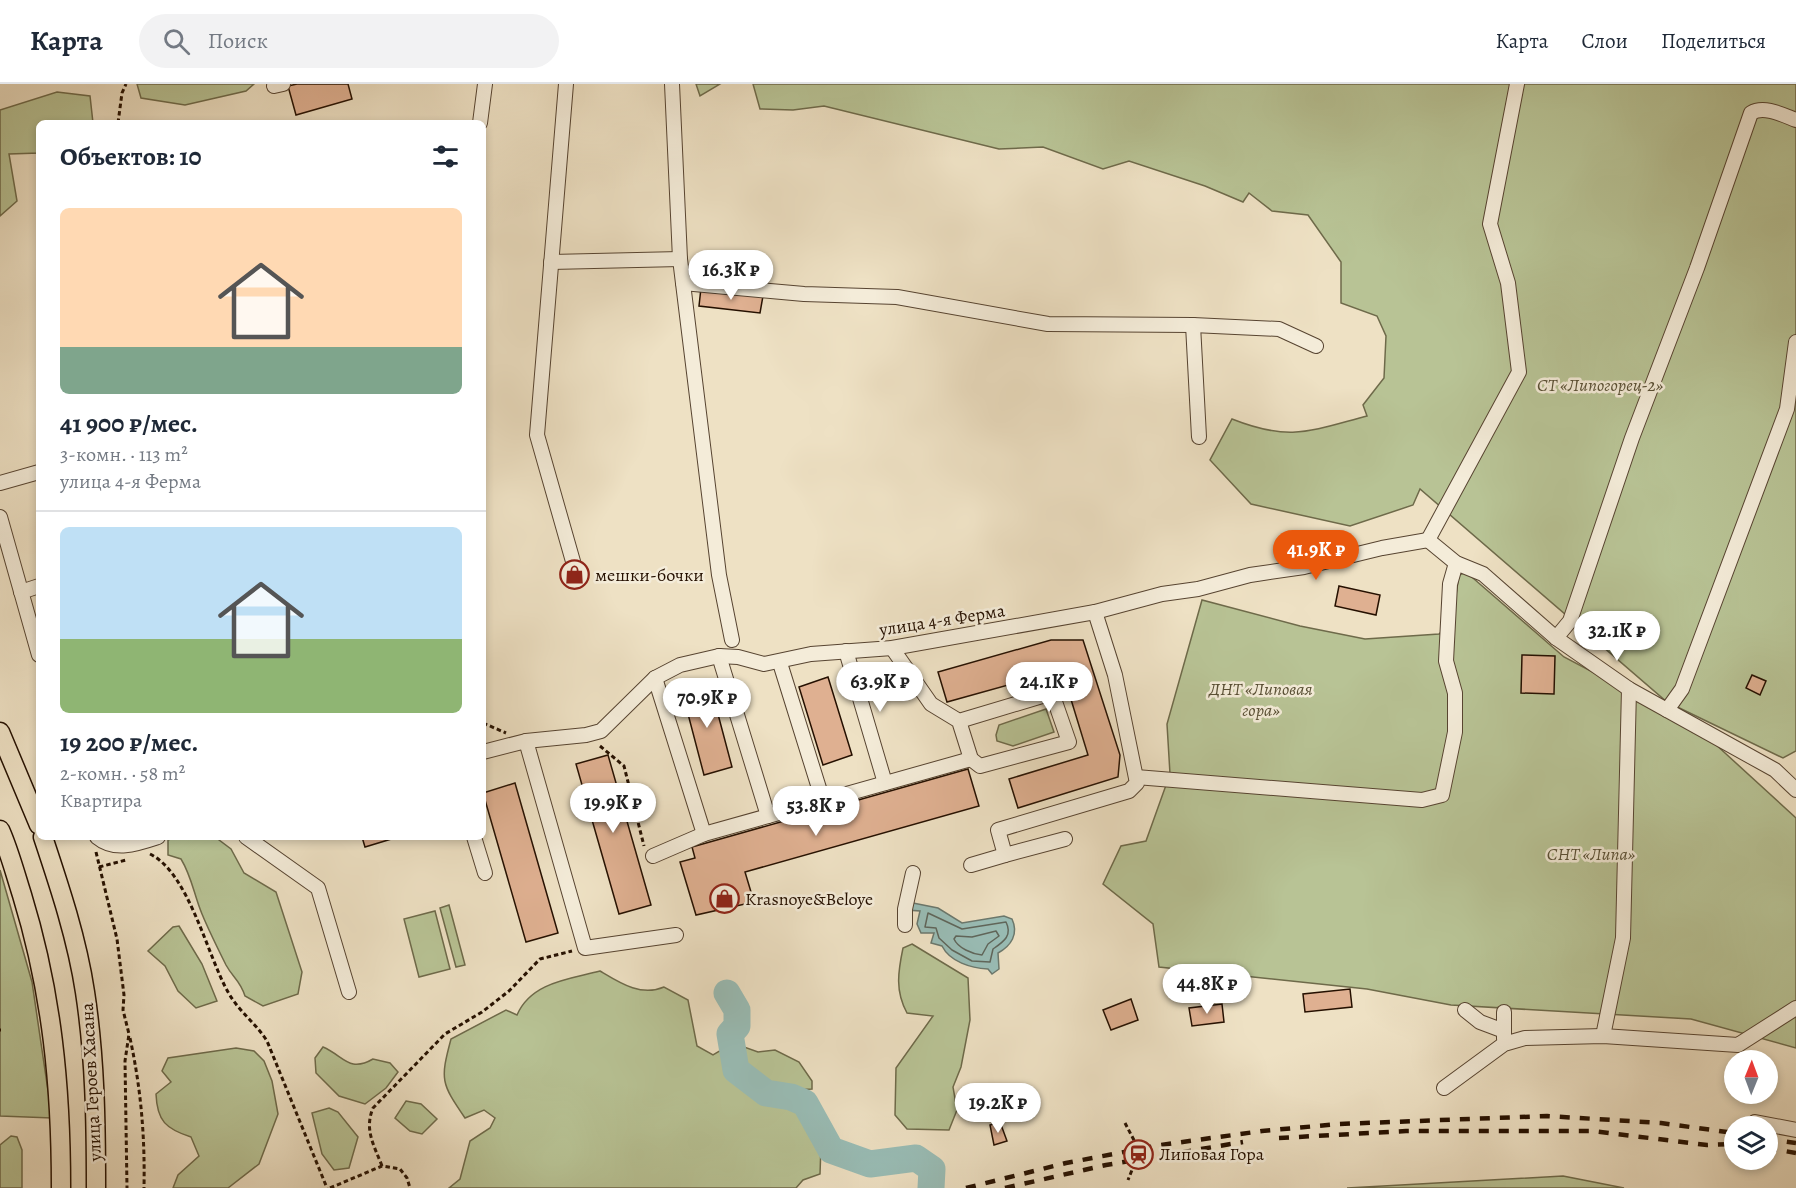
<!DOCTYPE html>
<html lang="ru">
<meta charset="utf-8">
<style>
:root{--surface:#fff;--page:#f2f2f3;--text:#1f2937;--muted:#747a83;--line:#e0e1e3;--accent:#ea580c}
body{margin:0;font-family:Alegreya,serif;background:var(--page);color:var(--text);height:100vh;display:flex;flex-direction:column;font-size:22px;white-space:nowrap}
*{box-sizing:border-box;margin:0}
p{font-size:20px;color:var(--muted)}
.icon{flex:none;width:33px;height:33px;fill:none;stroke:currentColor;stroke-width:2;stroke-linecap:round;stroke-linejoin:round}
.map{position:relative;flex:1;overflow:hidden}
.panel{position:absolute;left:36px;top:36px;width:450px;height:720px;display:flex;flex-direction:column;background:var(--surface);border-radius:9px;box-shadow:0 3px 9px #0003}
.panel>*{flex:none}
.needle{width:39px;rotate:1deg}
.controls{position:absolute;left:1724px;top:966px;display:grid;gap:12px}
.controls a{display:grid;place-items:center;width:54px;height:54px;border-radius:50%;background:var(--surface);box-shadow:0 3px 9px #0003;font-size:30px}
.price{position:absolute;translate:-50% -51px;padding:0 14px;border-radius:21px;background:#fff;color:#222;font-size:20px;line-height:39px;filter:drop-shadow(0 2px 3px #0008)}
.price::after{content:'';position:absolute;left:50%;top:36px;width:18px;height:14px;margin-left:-9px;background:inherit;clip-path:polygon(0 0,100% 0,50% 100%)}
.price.current{background:var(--accent);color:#fff}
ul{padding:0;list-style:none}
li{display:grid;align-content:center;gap:12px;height:318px;padding:0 24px}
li+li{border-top:2px solid var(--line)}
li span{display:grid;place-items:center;height:186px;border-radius:9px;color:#555}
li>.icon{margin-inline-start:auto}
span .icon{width:108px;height:108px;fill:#fffc;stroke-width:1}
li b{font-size:26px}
h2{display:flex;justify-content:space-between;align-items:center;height:72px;padding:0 24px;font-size:26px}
header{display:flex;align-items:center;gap:36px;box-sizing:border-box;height:84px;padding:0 30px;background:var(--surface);border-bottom:2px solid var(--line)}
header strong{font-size:28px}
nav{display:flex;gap:33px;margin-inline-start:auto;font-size:21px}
.search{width:420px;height:54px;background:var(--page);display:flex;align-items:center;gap:15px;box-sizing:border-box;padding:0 21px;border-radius:33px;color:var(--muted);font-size:22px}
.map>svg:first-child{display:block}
.green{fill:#b8c395;stroke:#6e6a4a;stroke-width:1.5}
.water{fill:#99bdb6;stroke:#6b786d;stroke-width:1.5}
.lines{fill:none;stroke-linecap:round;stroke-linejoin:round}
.shore{stroke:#5f665b;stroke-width:1.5}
.river{stroke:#99bdb6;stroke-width:27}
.building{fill:#dfb091;stroke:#251000;stroke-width:1.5}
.minor-casing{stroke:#574431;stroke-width:16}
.major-casing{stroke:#251000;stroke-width:21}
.path{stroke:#251000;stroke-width:3;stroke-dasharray:4.5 3;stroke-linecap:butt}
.minor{stroke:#f4ecd9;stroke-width:14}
.major{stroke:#eee1c4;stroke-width:18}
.rail{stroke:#251000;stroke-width:4.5;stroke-dasharray:10 10;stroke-linecap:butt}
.labels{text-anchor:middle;stroke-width:5;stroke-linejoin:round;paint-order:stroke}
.park-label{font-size:18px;font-style:italic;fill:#584f34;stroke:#f4ecd9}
.poi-label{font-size:18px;fill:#251000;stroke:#f4ecd9;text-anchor:start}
.street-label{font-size:18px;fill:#251000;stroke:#f4ecd9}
</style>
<header>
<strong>Карта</strong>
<div class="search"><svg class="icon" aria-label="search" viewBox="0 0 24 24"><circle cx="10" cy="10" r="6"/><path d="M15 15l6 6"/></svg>Поиск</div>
<nav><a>Карта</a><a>Слои</a><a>Поделиться</a></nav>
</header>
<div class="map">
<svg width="1796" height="1104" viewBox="0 0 1796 1104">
<rect width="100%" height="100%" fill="#eee1c4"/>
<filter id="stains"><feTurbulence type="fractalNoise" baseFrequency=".00333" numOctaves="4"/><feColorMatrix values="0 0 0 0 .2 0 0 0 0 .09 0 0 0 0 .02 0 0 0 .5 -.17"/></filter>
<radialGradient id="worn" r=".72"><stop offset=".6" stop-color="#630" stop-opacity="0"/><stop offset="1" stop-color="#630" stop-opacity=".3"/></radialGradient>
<!-- green -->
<g class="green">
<polygon points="137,0 254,0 246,7 185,21 141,14"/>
<polygon points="696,0 720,0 700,12"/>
<path d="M753 0H1796V667L1783 674 1667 618 1420 405 1413 421 1350 442 1251 420 1210 376 1232 335C1290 358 1310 347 1367 332L1363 321 1384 294 1386 252 1377 232 1341 219V178L1308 131 1272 127 1249 109 1243 118 1205 102 1129 77 1103 85 1043 63 999 65 824 22 793 26 760 25Z"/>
<polygon points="57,8 90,12 93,39 39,39 39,69 9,70 17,117 0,132 0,26"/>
<polygon points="1466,488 1564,573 1621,603 1713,658 1796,734 1796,964 1691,935 1451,921 1367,905 1159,883 1153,840 1103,800 1121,762 1146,757 1170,690 1167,640 1202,516 1300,542 1365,555 1439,550 1452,538 1459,491"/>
<polygon points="1046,625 1054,648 1013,662 997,657 996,651 999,641"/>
<path d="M176 753H215L231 765 244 789 276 808 302 888 298 910 263 922 245 912C240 896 233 894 226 881 218 865 209 847 202 830 194 811 192 793 181 775L168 771V756Z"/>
<polygon points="0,786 32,898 52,1034 0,1032"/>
<polygon points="449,821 465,881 456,883 440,824"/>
<polygon points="435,827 450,885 419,893 404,835"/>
<polygon points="179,842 202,880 217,917 196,924 178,907 165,882 148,867 173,843"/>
<path d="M912 860 968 894 970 936 961 983 953 1003 957 1026 949 1046 907 1045 895 1031 896 984 933 932 907 929C895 907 898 888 903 864Z"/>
<path d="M600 887C620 899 641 913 664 903L688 916 697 962 713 971 733 959 758 968 775 966 799 978 812 997V1005L776 1007C783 1016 792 1017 799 1024 810 1035 810 1050 821 1061L820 1090 803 1096 796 1104H449L460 1095 470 1057 490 1044 495 1034 484 1026 465 1034C441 999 440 996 451 955L506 926 517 931C531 898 570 895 600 887Z"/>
<path d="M323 963C344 972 349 989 373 975L390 979 398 988 386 1004 365 1020 339 1012 316 989 315 974Z"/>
<path d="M236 964 254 967 264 977 272 997 278 1030 259 1080 228 1104H173L178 1091 199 1072 191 1053C166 1045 157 1037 156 1010L171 998 162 987 168 974Z"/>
<polygon points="406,1017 421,1020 437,1035 422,1050 410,1047 395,1034"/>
<polygon points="329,1024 338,1028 358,1053 349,1084 334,1086 322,1070 312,1029"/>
<polygon points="11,1052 17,1053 22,1066 22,1104 0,1104 0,1061"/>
<polygon points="1563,1092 1624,1104 1347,1104"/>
</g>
<!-- water -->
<path class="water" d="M913 819 938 824 962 839 1004 832 1012 835C1019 850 1011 862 998 869L999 885 992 890 988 885C971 884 950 878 942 862L931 859 934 849H921L917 840 920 827 907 826Z"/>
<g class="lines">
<!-- shore -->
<g class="shore">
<path d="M928 829 962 845 1006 838C1013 852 1003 858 993 865L990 878 972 877 952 866 939 854 936 844 925 843Z"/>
<path d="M996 847 999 852 988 860 982 871C972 870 958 864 954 855L956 852 972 853Z"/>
</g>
<!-- river -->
<polyline class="river" points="727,909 737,926 737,942 730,950 736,986 766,1009 791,1013 805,1019 831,1066 870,1080 916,1074 932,1085 931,1104"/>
</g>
<!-- building -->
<g class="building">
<polygon points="297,0 348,0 352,15 296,31 288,2"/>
<polygon points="701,204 763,212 760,229 699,222"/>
<polygon points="1339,502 1380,511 1376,531 1335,522"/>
<polygon points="1051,556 1083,556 1120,671 1118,693 1018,724 1009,695 1088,671 1062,586 947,618 938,588"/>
<polygon points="1522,571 1555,572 1554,610 1521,609"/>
<polygon points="1752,591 1766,597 1760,611 1746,604"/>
<polygon points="828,593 852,671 823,681 799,603"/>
<polygon points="710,600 732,683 704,691 682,607"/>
<polygon points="608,671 651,821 619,830 576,680"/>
<polygon points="968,685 979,722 745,788 754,818 696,831 680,778 695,774 692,763"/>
<polygon points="515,699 558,849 526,858 483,709"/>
<polygon points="362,753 398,753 365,763"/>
<polygon points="1350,905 1352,923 1305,928 1303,910"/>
<polygon points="1131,915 1138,936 1111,946 1103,926"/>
<polygon points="1222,920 1224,938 1192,942 1189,924"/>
<polygon points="1000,1038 1007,1057 994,1061 990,1041"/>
</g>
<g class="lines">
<defs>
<g id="minor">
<polyline points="566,0 537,351 578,495"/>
<polyline points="672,0 680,175 719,491 732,556"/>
<polyline points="274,2 283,0"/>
<polyline points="480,39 485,0"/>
<polyline points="551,178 680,175"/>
<polyline points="683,199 804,210 897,213 1048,240 1193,241 1279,245 1316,262"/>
<polyline points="1193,241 1199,353"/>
<polyline points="0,399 39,388"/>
<polyline points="0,433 39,571"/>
<polyline points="1428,456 1519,288 1508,199 1490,140 1517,0"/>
<polyline points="1428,456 1456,479 1483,490 1556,554 1629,605 1775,686 1796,706"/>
<polyline points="21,508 39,502"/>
<path d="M1556 554 1570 537 1632 354 1697 184 1751 29C1764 21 1783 31 1796 36"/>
<polyline points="892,564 931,620 959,637 971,675 980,682 1069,658 1052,609 959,637"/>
<polyline points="846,567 885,699"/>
<polyline points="719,572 768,732"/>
<polyline points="780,579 823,717"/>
<polyline points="655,594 704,750"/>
<polyline points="1667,626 1682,605 1787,325 1796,258"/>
<polyline points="526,657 585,864 676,851"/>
<polyline points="483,668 526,657 586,651 601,647 655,594 680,581 719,572 738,573 764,580 811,570 892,564 1095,528 1162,510 1198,505 1250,491 1304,483 1382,464 1428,456"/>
<polyline points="1136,693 1422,716 1442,711 1455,648 1455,609 1446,577 1450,500 1456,479"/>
<path d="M97 753C115 768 137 760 158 753"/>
<polyline points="246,753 318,804 349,908"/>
<polyline points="474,753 485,789"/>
<polyline points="1065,755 1005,771 998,746 1129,707 1137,699 1115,591 1095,528"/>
<polyline points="653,772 704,750 971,675"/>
<polyline points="971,781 1005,771"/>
<polyline points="905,841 905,825 913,789"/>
<polyline points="1465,926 1480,938 1504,947"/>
<polyline points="1603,952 1623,854 1629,605"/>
<polyline points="1504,955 1504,928"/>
<polyline points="1444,1004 1504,960 1525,954 1603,952 1738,961 1796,924"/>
<polyline points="1755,1038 1796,1046"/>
</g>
<g id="major">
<polyline points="0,648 39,741"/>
<path d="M0 746C9 766 15 789 22 811 52 909 61 1002 61 1104"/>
<path d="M43 753C60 804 77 855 85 908 95 973 96 1038 96 1104"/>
</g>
</defs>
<!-- minor casing -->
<use href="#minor" class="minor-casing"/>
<!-- major casing -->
<use href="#major" class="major-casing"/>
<!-- path -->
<g class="path">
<polyline points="118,39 122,9 126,0"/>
<polyline points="483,639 506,649"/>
<polyline points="600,662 624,682 644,762"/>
<polyline points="96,768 117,855 124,911 123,926 129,950 125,977 127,1104"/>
<path d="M150 770C189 789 207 871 228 908 239 928 255 938 267 957L327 1104"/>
<polyline points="99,783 126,776"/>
<polyline points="0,946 1,946"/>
<path d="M130 954C141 1005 145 1052 144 1104"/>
<polyline points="1125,1039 1137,1062 1134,1066 1136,1076 1128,1096"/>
<path d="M382 1082C374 1061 364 1046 373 1024L445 950 482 928 509 907 540 875 572 867"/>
<polyline points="330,1104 382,1082 400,1085 407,1094 410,1104"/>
</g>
<!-- minor -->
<use href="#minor" class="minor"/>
<!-- major -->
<use href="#major" class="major"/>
<!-- rail -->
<g class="rail">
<polyline points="1279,1054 1406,1047 1592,1047 1707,1061 1734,1060"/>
<polyline points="1767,1055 1796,1059"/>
<polyline points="1767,1064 1796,1069"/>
<polyline points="966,1104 1066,1079 1161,1061 1262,1047 1339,1040 1547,1032 1661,1039 1734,1049"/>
<polyline points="1005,1104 1106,1081 1243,1058"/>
</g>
</g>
<!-- icons -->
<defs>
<symbol id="shop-ring" viewBox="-11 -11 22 22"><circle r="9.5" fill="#f4ecd9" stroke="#8f2418" stroke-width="1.5"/><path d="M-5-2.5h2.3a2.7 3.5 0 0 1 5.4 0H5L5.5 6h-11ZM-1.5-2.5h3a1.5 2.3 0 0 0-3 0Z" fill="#8f2418"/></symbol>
<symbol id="station-ring" viewBox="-11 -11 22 22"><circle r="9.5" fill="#f4ecd9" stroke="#8f2418" stroke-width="1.5"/><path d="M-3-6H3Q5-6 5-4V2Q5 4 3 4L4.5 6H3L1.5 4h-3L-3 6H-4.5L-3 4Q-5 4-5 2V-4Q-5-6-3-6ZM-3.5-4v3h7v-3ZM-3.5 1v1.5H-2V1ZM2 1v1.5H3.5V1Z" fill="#8f2418"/></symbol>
</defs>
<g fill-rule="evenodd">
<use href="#shop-ring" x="558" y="474" width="33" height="33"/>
<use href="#shop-ring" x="708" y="798" width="33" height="33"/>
<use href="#station-ring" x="1122" y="1054" width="33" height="33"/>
</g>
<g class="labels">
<!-- park labels -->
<g class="park-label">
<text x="1600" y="307">СТ «Липогорец-2»</text>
<text x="1261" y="611">ДНТ «Липовая<tspan x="1261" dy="21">гора»</tspan></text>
<text x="1591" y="776">СНТ «Липа»</text>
</g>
<!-- poi labels -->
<g class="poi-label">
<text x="595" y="497">мешки-бочки</text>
<text x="745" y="821">Krasnoye&amp;Beloye</text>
<text x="1159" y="1076">Липовая Гора</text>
</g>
<!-- street labels -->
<g class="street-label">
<text transform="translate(942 536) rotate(-9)" y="6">улица 4-я Ферма</text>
<text transform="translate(91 998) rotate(-93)" y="6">улица Героев Хасана</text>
</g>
</g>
<rect width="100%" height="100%" filter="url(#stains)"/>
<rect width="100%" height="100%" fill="url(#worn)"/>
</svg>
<div class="controls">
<a><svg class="needle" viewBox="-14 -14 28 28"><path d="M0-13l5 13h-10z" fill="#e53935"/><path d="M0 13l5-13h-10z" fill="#747a83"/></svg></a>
<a><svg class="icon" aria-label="layers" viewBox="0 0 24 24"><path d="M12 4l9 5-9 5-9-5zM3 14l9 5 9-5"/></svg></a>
</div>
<b class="price" style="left:731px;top:217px">16.3K ₽</b>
<b class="price current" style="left:1316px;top:497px">41.9K ₽</b>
<b class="price" style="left:1617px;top:578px">32.1K ₽</b>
<b class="price" style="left:880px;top:629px">63.9K ₽</b>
<b class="price" style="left:1049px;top:629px">24.1K ₽</b>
<b class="price" style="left:707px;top:645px">70.9K ₽</b>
<b class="price" style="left:613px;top:750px">19.9K ₽</b>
<b class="price" style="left:816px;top:753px">53.8K ₽</b>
<b class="price" style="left:1207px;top:931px">44.8K ₽</b>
<b class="price" style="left:998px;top:1050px">19.2K ₽</b>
<section class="panel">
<h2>Объектов: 10<svg class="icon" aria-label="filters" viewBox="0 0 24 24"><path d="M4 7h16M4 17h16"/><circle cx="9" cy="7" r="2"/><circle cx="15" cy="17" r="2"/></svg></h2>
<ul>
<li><span style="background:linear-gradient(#ffd9b3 75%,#7fa58c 0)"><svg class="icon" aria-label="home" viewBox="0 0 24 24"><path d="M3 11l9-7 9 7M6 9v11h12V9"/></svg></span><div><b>41 900 ₽/мес.</b><p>3-комн. · 113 m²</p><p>улица 4-я Ферма</p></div></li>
<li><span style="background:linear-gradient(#bfe0f5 60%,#8fb573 0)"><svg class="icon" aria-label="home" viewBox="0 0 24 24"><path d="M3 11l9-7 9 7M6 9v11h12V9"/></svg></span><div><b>19 200 ₽/мес.</b><p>2-комн. · 58 m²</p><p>Квартира</p></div></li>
</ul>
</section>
</div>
